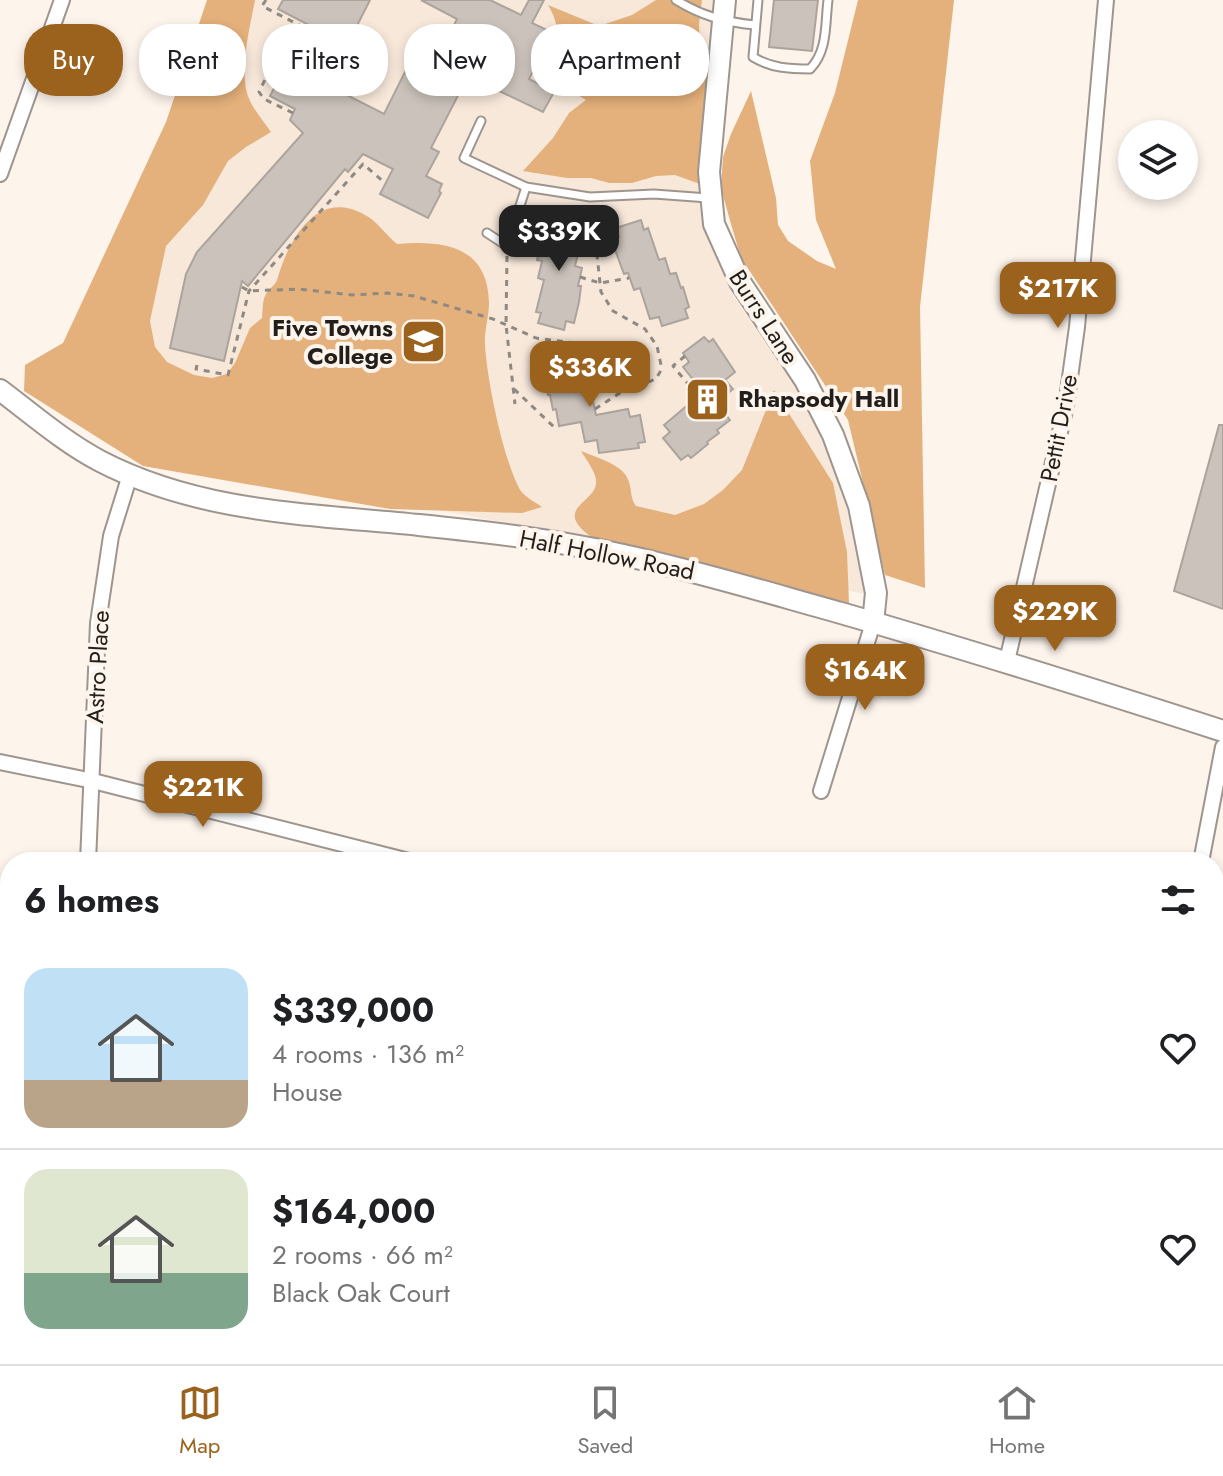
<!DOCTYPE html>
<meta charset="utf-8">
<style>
:root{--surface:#fff;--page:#f6f6f6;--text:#202124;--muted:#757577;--line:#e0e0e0;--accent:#9a621d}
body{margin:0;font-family:Jost,sans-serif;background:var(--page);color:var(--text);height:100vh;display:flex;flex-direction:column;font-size:30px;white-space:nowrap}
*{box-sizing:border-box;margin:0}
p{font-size:26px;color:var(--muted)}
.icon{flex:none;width:44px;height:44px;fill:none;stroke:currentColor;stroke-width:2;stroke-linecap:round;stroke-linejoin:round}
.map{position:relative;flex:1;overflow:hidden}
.side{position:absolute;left:0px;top:852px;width:1224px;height:512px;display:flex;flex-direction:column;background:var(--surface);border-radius:32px 32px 0 0;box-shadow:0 4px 12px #0003}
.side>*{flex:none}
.guide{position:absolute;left:24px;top:24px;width:800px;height:72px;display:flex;gap:16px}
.controls{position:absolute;left:1118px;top:120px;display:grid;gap:16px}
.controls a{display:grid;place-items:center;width:80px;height:80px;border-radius:50%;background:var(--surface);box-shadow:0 4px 12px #0003;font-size:40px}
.price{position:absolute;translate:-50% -68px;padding:0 18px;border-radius:16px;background:var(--accent);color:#fff;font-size:26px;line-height:52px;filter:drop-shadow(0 2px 4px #0008)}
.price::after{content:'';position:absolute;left:50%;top:48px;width:24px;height:18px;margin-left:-12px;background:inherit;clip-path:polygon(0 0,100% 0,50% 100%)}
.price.current{background:#222;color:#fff}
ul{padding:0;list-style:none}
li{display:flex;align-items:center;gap:24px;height:200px;padding:0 24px}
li+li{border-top:2px solid var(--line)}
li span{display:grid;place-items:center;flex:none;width:224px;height:160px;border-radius:24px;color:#555}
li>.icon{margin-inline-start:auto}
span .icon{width:96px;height:96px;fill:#fffc;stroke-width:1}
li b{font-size:34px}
h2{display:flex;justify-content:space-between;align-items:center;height:96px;padding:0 24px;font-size:34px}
.chip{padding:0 28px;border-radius:32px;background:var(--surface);box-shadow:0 4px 12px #0003;font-size:28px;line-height:72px}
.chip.current{background:var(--accent);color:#fff}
.tab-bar{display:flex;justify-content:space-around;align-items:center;height:112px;border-top:2px solid var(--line);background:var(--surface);font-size:22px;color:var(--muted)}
.tab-bar a{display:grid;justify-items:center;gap:4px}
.tab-bar .current{color:var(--accent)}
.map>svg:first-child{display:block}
.built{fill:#f7e8da}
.forest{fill:#e4b07b}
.building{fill:#cbc3bb;stroke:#aca49c;stroke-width:2}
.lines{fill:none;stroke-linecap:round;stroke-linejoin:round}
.lane-casing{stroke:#9d958e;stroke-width:11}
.street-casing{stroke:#9d958e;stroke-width:18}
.secondary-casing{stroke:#9d958e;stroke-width:24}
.path{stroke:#8f8983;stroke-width:3;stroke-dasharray:6 6;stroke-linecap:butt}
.lane{stroke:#fff;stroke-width:7}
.street{stroke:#fff;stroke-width:14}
.secondary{stroke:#fff;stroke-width:20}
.labels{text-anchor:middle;stroke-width:8;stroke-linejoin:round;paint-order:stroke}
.street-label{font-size:24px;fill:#211e1b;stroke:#fdf4ec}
.poi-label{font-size:24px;font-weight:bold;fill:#211e1b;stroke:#fdf4ec;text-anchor:end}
</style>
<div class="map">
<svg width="1223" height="1364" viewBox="0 0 1223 1364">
<rect width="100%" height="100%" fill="#fdf4ec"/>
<!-- built -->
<polygon class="built" points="223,0 715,0 699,169 705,227 730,291 805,401 833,462 854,525 870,595 155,454 63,394"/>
<!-- forest -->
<g class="forest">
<path d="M207 0H255C250 27 241 61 246 89 249 105 262 119 271 132L246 147 228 161 203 205 166 246 150 321 155 347 167 362 194 375 212 378 227 374 235 363 250 328 262 318C263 310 262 301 266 294 269 288 275 286 277 280 288 242 316 187 365 215 377 221 386 235 397 244 442 240 488 245 489 303 489 317 484 331 485 345 487 381 503 457 519 488 523 496 535 502 542 507L522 513 390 509 143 466 24 391 25 365 63 343 166 122Z"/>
<path d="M656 0H702L699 24 700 46 707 87 699 169 700 184 675 175 656 176 632 183H609L591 178H567L523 171 553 138 569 113 586 100C537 70 573 46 548 5L599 26 632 15Z"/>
<polygon points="858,0 954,0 920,307 925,588 885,575 848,420 741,258 731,224 721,188 723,157 731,134 751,91 776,198 778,225 788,241 817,261 836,269 816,220 810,161 835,93"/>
<path d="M774 390 833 483 847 552 849 603 597 541C546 507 599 504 596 480 595 471 586 459 581 451 597 458 624 464 629 482 632 491 630 498 636 506L675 515 704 504 723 490 742 470Z"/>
</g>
<!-- building -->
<g class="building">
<polygon points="283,0 370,0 327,85 384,114 421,40 439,55 457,19 421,0 490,0 521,15 529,0 544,0 532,23 553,33 529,79 554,92 543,112 468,76 431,148 439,152 426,176 442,184 439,191 441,193 428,218 380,194 393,169 363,154 348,172 345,169 248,286 242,281 224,361 170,348 186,274 197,252 303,133 290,120 295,109 270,96 307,24 278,9"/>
<polygon points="774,0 818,0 812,51 769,47"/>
<polygon points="550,215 577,222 575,232 583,234 575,266 582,268 578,286 581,286 579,302 574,323 566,321 564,330 538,323 541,313 536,312 544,280 538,278 542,261 537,260 541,245 538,244 544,224 548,225"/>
<polygon points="641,220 644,230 648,228 659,260 665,258 670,274 676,273 681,288 683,287 689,307 685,309 688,318 662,326 659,317 650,319 640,288 634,290 628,273 624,274 611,239 619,237 616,228"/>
<polygon points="704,337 709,342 713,339 735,372 725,380 733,389 716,402 730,420 717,430 719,433 707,442 708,444 691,458 688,455 681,460 663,438 670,432 664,425 703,392 683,367 689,362 683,353"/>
<polygon points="575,358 576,367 585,365 596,415 628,409 630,417 640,415 645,442 638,443 639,448 599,453 597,440 585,442 581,422 559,426 556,409 553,410 550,395 548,395 544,373 548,372 546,363"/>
<polygon points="1219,425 1223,425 1223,609 1174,591"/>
</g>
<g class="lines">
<defs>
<g id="lane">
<path d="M676 0C702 16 724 22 755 25"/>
<path d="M758 0 753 57C771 68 789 69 810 69 828 51 825 24 828 0"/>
<polyline points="481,121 464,158 526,187 590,197 654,194 708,198"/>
<polyline points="487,233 507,246 526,187"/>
</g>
<g id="street">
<polyline points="0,174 62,0"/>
<polyline points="1007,661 1066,406 1077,327 1106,0"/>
<polyline points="0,762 93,781 413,862"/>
<polyline points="821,791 873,623"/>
<polyline points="88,862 98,623 111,536 130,475"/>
<polyline points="1201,862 1223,747"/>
<polyline points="64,1364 65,1354"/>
<polyline points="556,1364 557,1354"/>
<polyline points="1066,1364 1067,1354"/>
</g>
<g id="secondary">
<polyline points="725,0 709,172 714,224 740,282 805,380 833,435 859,506 876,593 873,623"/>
<path d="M0 390C32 414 64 442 100 461 200 513 310 514 419 525 487 532 556 540 623 555 697 571 769 593 841 613 969 650 1096 690 1223 731"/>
</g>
</defs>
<!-- lane casing -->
<use href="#lane" class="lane-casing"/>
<!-- street casing -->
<use href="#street" class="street-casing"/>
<!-- secondary casing -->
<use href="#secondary" class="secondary-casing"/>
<!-- path -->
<g class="path">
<polyline points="266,0 262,6 332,42"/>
<polyline points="293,113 264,99 259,92 293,22"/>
<polyline points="507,256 506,325 515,404"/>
<polyline points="580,277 600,283 629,278"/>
<polyline points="242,287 249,291 299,289 352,295 387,293 414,296 493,319 536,338 575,343 590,352 613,379 631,386 643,384 656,379 660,372 661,365 657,346 645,329 613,311 601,292 592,209"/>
<polyline points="685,356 673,366 698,396"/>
<polyline points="197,365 196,369 228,375 249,291 363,164 385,183"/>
<polyline points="514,389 554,427 559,426"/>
<polyline points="595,409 631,386"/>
</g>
<!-- lane -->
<use href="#lane" class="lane"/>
<!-- street -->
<use href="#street" class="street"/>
<!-- secondary -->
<use href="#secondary" class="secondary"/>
</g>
<!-- icons -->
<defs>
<symbol id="university-square" viewBox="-11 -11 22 22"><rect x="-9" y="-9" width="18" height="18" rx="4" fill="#9a621d" stroke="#fdf4ec"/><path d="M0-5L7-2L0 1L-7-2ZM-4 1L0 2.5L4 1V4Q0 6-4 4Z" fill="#fff"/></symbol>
<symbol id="building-square" viewBox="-11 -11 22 22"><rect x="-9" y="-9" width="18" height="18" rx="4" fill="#9a621d" stroke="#fdf4ec"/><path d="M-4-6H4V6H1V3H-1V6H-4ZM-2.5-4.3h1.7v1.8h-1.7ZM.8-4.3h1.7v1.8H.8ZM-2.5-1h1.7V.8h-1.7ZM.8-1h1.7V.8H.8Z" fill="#fff"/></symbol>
</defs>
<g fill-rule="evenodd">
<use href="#university-square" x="398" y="316" width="51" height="51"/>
<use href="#building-square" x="682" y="374" width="51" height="51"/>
</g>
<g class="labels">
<!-- street labels -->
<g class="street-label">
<text transform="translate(764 317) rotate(57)" y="8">Burrs Lane</text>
<text transform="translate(1059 428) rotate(-79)" y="8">Pettit Drive</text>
<text transform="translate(607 555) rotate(11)" y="8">Half Hollow Road</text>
<text transform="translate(98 667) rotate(-87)" y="8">Astro Place</text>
</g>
<!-- poi labels -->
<g class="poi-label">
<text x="393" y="336">Five Towns<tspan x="393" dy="28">College</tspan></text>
<text x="738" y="407" text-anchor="start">Rhapsody Hall</text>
</g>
</g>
</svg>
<div class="controls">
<a><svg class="icon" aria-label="layers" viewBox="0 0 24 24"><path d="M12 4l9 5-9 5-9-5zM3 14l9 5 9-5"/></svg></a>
</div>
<b class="price current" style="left:559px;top:273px">$339K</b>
<b class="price" style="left:1058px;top:330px">$217K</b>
<b class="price" style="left:590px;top:409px">$336K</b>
<b class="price" style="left:1055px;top:653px">$229K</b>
<b class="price" style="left:865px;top:712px">$164K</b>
<b class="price" style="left:203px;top:829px">$221K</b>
<div class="guide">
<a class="chip current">Buy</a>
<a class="chip">Rent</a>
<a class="chip">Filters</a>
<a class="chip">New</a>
<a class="chip">Apartment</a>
</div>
<section class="side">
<h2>6 homes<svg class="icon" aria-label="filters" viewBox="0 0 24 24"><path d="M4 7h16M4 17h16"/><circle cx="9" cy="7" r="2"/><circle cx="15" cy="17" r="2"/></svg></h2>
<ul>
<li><span style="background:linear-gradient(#bfe0f5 70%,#b9a48a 0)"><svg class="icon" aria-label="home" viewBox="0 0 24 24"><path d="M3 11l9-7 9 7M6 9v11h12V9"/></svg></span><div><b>$339,000</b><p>4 rooms · 136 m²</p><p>House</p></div><svg class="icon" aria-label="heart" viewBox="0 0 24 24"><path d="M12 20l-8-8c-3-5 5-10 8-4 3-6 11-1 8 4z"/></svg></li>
<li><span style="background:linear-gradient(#dfe7d0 65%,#7fa58c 0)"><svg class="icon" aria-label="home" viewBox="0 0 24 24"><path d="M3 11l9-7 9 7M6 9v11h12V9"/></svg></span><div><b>$164,000</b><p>2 rooms · 66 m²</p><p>Black Oak Court</p></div><svg class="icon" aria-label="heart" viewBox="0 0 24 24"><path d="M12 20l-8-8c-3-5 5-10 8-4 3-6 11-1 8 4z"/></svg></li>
</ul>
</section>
</div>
<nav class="tab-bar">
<a class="current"><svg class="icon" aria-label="map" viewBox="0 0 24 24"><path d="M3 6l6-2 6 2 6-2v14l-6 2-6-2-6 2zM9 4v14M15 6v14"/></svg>Map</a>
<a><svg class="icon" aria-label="saved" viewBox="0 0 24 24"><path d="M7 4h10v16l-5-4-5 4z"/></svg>Saved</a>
<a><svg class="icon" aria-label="home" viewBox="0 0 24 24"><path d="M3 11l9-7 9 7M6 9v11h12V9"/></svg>Home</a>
</nav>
